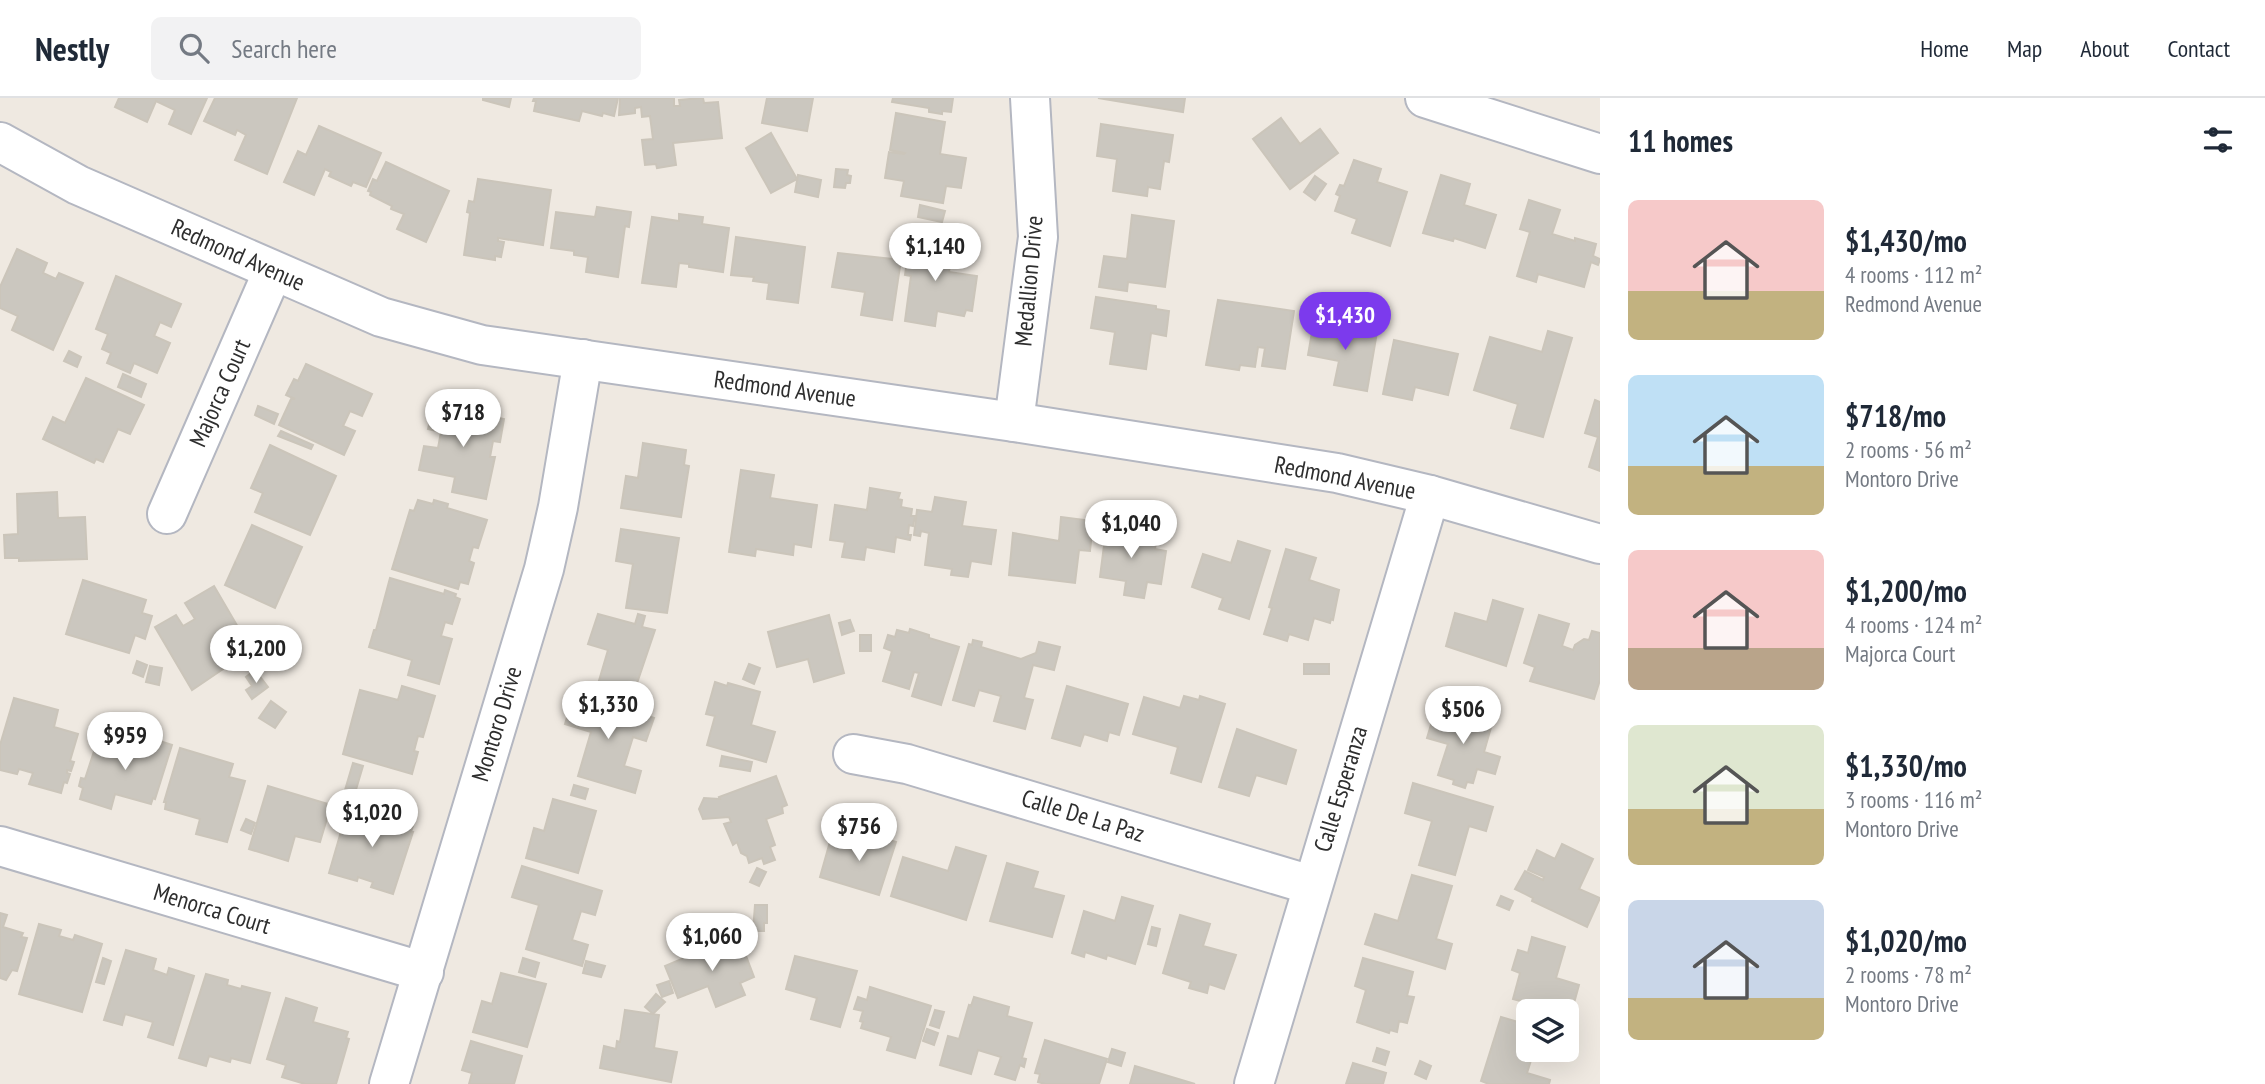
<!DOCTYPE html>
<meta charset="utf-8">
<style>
:root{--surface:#fff;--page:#f2f2f3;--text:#1f2937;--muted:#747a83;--line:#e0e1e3;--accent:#7c3aed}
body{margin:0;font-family:"PT Sans Narrow",sans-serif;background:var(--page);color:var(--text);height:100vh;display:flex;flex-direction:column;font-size:26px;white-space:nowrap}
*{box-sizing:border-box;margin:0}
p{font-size:23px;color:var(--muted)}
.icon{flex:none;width:38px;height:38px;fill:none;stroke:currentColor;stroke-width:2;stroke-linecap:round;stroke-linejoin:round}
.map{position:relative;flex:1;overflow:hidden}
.side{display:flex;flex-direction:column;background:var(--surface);width:665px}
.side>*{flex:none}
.tools{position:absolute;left:1516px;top:901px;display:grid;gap:14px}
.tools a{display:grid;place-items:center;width:63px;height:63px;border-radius:10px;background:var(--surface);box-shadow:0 7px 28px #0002;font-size:35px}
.price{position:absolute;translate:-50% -60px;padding:0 16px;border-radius:24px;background:#fff;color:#222;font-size:23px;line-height:46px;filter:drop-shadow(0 2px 4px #0008)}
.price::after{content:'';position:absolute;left:50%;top:42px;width:21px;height:16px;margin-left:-10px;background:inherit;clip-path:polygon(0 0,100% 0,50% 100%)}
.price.active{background:var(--accent);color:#fff}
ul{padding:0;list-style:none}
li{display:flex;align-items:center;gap:21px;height:175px;padding:0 28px}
li span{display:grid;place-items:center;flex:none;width:196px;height:140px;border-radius:10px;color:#555}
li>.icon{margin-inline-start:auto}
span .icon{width:84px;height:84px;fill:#fffc;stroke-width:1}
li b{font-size:30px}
h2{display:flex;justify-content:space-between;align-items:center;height:84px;padding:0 28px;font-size:30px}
header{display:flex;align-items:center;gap:42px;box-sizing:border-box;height:98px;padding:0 35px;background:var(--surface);border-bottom:2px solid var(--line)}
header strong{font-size:33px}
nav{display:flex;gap:38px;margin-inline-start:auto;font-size:24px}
.search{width:490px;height:63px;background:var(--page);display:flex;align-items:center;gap:18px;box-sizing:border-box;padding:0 24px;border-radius:10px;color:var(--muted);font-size:26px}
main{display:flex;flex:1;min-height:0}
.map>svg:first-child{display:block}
.building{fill:#cbc7bf;stroke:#cbc5ba;stroke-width:2}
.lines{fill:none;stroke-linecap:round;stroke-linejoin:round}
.minor-casing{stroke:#b4b7c1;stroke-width:42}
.minor{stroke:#fff;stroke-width:38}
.labels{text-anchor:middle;stroke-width:7;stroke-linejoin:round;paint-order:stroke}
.street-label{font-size:24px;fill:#2e2e2e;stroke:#fff}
</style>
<header>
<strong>Nestly</strong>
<div class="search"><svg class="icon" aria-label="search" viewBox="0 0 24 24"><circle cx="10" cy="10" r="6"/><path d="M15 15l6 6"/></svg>Search here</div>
<nav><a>Home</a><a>Map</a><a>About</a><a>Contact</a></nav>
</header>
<main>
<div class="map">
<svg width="1600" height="986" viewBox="0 0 1600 986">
<rect width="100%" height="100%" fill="#efe9e1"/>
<!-- building -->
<g class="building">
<polygon points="119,0 207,0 191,36 169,26 175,12 156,3 147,24 115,9"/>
<polygon points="215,0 297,0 267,76 235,62 246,37 237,32 235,37 204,23"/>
<polygon points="483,0 511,0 509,9 483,2"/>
<polygon points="534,0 618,0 614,18 603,15 602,18 582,13 579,23 534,13 536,3 533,3"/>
<polygon points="620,0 674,0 674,8 680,8 679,2 700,0 703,0 704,5 718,4 722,40 673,45 676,67 657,70 656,66 645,67 642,42 653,41 650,18 642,19 641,9 635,10 635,15 619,17"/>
<polygon points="767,0 813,0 807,33 762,25"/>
<polygon points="893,0 953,0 951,14 942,13 942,16 929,14 929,10 892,4"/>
<polygon points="1098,0 1185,0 1183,14"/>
<polygon points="896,15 945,24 940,56 966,60 961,90 946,88 943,105 901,98 904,83 885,80 889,54 904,56 905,55 890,52"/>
<polygon points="1281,20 1300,46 1320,31 1338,55 1290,91 1253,41"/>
<polygon points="1101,26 1173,37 1169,64 1164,63 1160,91 1148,89 1147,98 1113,93 1117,61 1097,58"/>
<polygon points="319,28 381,55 366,89 353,84 351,88 329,78 331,74 325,71 314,97 284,84 298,53 306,57"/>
<polygon points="771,35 797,81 771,95 746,50"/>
<polygon points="1354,62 1381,71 1377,84 1407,94 1390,148 1352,135 1357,121 1335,113 1340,98 1336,96 1340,87 1344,88"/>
<polygon points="386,64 449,93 426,144 397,131 404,116 391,111 392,108 370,97 371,94 368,93 373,81 377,83"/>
<polygon points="836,71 848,72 847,77 851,78 850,85 846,85 845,90 834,89"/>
<polygon points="798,77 821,82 818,99 795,94"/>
<polygon points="1441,77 1470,86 1464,107 1496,117 1485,150 1454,140 1453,143 1423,135"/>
<polygon points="1315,78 1326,86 1315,102 1304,94"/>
<polygon points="478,81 551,92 543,147 498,140 498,143 504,144 501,159 495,158 495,162 464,157 470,115 467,114 469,103 474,104"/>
<polygon points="1529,102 1560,112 1552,136 1575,143 1575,140 1596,146 1593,158 1600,161 1598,167 1591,164 1584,189 1538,176 1536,184 1517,178 1530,134 1520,131"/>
<polygon points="920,107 945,113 942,124 918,119"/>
<polygon points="597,109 631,114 629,129 625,128 618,179 586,174 588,159 574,157 574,153 551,150 556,114 595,119"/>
<polygon points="679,116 703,119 702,126 729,130 723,174 689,169 689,166 679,165 676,189 642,185 652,119 679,123"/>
<polygon points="1132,117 1174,123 1165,189 1128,184 1127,193 1099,189 1104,158 1127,161"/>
<polygon points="912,128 942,132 915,154 951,160 949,174 977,178 972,213 966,212 964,218 937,213 935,228 905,223 911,178 905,177"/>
<polygon points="736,139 805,149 798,205 767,201 769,185 753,183 754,179 731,177"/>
<polygon points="17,151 47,165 43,175 56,181 59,175 83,185 53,252 12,232 18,218 0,210 0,189"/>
<polygon points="838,155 901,162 892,222 861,217 865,194 832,189"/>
<polygon points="116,178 181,206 171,229 160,224 154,238 170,245 157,275 134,265 130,275 107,265 111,255 102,251 108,236 96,231"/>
<polygon points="1096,199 1156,208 1156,211 1169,213 1166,238 1151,235 1146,271 1110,266 1115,234 1091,230"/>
<polygon points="1218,202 1294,213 1285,271 1262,268 1265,250 1258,249 1255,269 1240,267 1239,272 1206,267"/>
<polygon points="1314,223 1377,234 1367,293 1334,287 1339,263 1308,257"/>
<polygon points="1548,233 1572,240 1543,339 1511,330 1518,306 1474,292 1490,239 1542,254"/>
<polygon points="1394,242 1458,256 1448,297 1415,289 1412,302 1383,296"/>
<polygon points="69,253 81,259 77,269 64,263"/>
<polygon points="306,266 372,296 362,318 350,313 343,328 355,333 344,357 279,327 291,301 295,301 286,297 294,281 298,283"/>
<polygon points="123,276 146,286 141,299 118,289"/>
<polygon points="86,280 144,307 130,336 118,331 103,364 96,361 94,365 43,341 53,319 65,325"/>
<polygon points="1595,302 1600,304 1600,373 1589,369 1598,339 1585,335"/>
<polygon points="434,306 504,321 500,344 493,343 490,359 495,359 486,401 452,394 455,379 419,372 424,348 438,350 441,334 428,331"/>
<polygon points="258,308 278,316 274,326 255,317"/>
<polygon points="281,333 313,347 311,351 278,338"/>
<polygon points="643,345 686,352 684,367 689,368 681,419 621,410 626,378 638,380"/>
<polygon points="270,347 336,378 310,437 255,414 263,395 251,390"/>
<polygon points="741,372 774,377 770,400 817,407 811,449 794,446 793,457 756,451 755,458 729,454"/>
<polygon points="870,390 900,395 898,401 902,402 901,409 912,411 911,418 915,418 913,428 909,427 908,437 911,437 910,442 896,439 894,454 866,449 864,462 842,459 845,444 830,442 835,407 867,412"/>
<polygon points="57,394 58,420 85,419 87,461 19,463 19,460 5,460 4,437 18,436 17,396"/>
<polygon points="935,399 966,404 962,428 996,432 991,466 971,463 968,479 951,477 952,471 925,467 929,435 921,433 920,438 914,437 917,412 932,414"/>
<polygon points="418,402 433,406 434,402 448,406 447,410 487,422 478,450 473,449 469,463 474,465 468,486 460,484 458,491 392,471 410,412 414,413"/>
<polygon points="1061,419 1093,423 1090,453 1079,452 1075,485 1009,477 1013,435 1059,443"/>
<polygon points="1107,424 1136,428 1135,441 1156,445 1155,451 1166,453 1161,486 1147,484 1144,500 1124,497 1126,483 1100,479"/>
<polygon points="252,427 302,449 275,510 225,487"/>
<polygon points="621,431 679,440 667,515 626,510 633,466 616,463"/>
<polygon points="1238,443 1270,453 1249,521 1219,511 1223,500 1192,489 1203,456 1231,465"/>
<polygon points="1286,451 1316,460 1309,482 1339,492 1333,522 1331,521 1330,525 1314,520 1308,542 1289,536 1287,543 1264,536 1272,510 1269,509"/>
<polygon points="390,480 444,496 445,492 456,496 455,499 460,501 452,526 445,524 441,538 452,541 439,586 408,577 412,562 369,549 374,532 376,532"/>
<polygon points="83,482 146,502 142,515 152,518 145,541 135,537 129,555 66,536"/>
<polygon points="214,488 245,541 221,554 229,567 192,592 155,529 176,517 183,528 195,521 185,505"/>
<polygon points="1493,502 1523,511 1506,568 1446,548 1455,515 1487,524"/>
<polygon points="598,516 635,526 638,516 645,518 642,529 655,532 633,597 598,586 608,552 588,546"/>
<polygon points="829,517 844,575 814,584 808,561 777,569 768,534"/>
<polygon points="1539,517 1569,526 1562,548 1573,552 1575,547 1584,541 1589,542 1592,533 1600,535 1600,582 1594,601 1530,583 1535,569 1524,565"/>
<polygon points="850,522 854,533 842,537 839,525"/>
<polygon points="910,531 929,537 929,540 959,549 941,607 912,598 919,575 914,574 909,591 883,583 892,553 884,550 888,537 895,539 897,532 909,535"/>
<rect x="860" y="537" width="11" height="16"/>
<polygon points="973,542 982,544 981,549 1021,561 1036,555 1039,544 1060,549 1054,572 1033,567 1024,600 1033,602 1025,631 994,623 1001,598 979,592 974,608 953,602 969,546 972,547"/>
<polygon points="137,563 147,567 143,579 133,575"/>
<polygon points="749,566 760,570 754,586 743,581"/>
<rect x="1304" y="566" width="25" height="10"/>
<polygon points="150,568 162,570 159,587 146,584"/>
<polygon points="255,572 268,589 252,601 246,592 252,588 246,579"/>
<polygon points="715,584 727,588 728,585 760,594 751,627 775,634 766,664 707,647 715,618 706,616"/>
<polygon points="402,588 435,598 423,639 418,638 414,653 418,654 412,676 343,656 360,592 398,602"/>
<polygon points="1067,588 1128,606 1119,637 1109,634 1107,643 1084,636 1080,648 1052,640"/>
<polygon points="574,596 654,620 646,643 633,639 624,668 641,673 635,695 578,678 591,634 565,626"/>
<polygon points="1184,598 1199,602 1200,598 1225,606 1201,684 1171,675 1178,649 1133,636 1144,599 1180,610"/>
<polygon points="14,600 58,612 54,629 78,636 70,663 74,664 71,673 67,672 67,675 70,676 67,685 64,684 61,695 29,686 33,675 19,671 17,676 0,672 0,647"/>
<polygon points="271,603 286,614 275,630 259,620"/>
<polygon points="1436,610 1492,626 1484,654 1500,659 1495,676 1477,671 1473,685 1467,684 1465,690 1453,686 1454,682 1438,677 1448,646 1427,640"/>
<polygon points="1237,631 1296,652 1286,686 1256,677 1249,698 1219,689"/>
<polygon points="147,639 172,647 155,701 153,700 151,706 115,696 111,711 80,701 83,690 79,688 81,680 85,681 98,641 143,653"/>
<polygon points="180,650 233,666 229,679 245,683 227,744 196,736 200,721 165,711 166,704 164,704"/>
<polygon points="722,658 752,664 750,673 720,668"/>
<polygon points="353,665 363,668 355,695 345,692"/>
<polygon points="776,678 787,707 782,709 783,715 766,721 775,747 770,749 775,762 764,766 762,760 749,765 747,758 741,755 737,744 733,747 724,726 731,724 729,719 703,721 699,711 704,700 720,701 719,699"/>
<polygon points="1413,685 1493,709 1486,733 1469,728 1455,777 1419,767 1432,723 1405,715"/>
<polygon points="574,687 588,691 585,701 571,697"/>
<polygon points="268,688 331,707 320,744 295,738 288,763 249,751"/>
<polygon points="553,701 596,713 578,775 526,760 534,730 544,733"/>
<polygon points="349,706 373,713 370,726 384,730 388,717 414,725 411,734 413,734 393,796 371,789 373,784 358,779 357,783 329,775"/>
<polygon points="246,721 255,725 251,736 241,732"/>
<polygon points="868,736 896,744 879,797 820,779 831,740 864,750"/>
<polygon points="1562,746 1593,761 1579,791 1600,800 1587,829 1532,803 1533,800 1515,791 1525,773 1543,782 1544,779 1528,772 1537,752 1555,761"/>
<polygon points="956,749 986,758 966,822 891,798 903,759 948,773"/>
<polygon points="1007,765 1038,774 1033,790 1064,798 1052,839 990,823"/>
<polygon points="522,768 602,793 595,817 581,813 572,842 588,847 582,868 526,851 539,807 512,799"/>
<polygon points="757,770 766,774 759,788 750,784"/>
<polygon points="1412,777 1452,788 1436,841 1452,846 1445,871 1365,846 1375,816 1398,823"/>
<polygon points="1501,798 1513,803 1509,812 1497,807"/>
<polygon points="1122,799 1153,808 1135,866 1107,857 1106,861 1085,854 1084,859 1072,855 1084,813 1115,823"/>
<polygon points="755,807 767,807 767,825 764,825 764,833 753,833"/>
<polygon points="0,815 7,817 3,829 23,835 21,839 27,840 17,873 12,872 6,882 0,880"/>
<polygon points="1180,817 1210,826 1203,848 1236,857 1224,891 1209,886 1207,895 1189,890 1191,884 1163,875"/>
<polygon points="39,826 61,832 59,838 73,842 75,837 102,846 82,914 19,896"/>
<polygon points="1152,829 1160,831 1156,848 1148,846"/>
<polygon points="1532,839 1565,849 1556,880 1579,887 1571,916 1513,901 1520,875 1512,872 1518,852 1528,855"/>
<polygon points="724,843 729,856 743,850 754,879 740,885 745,897 716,909 708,888 678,900 665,868"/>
<polygon points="126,852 156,861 153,872 167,877 169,870 194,878 173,947 148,939 153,924 125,916 122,927 104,922"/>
<polygon points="795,858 857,873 840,929 811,921 817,900 786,891"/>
<polygon points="103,860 111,863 104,886 96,884"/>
<polygon points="523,860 539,865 535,879 519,874"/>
<polygon points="1363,860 1413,874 1407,898 1414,899 1407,925 1399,923 1397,934 1390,932 1389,935 1357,924 1366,892 1355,888"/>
<polygon points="586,863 605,868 601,879 583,875"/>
<polygon points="501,875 546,886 527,949 473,934 482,903 492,906"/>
<polygon points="206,876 228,882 227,887 241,891 242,888 270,895 250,965 231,960 230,964 209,958 206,968 179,960"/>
<polygon points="669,883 673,895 662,899 657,887"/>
<polygon points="870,889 931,908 915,960 887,952 891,939 861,930 863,924 860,923 863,913 854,911 858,899 867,902"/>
<polygon points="656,896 665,904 653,916 645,909"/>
<polygon points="974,899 1009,909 1007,918 1032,925 1022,960 1026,961 1024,969 1020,967 1015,982 995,976 1001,959 978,952 971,976 940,967 948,938 959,941 969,907 971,908"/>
<polygon points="286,900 317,910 313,924 348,934 346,940 349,941 336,986 305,986 282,979 286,967 267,961"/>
<polygon points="625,912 659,917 654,950 677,954 671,984 600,970 604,948 616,951 617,943 620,944"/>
<polygon points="935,912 944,914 939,930 930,927"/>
<polygon points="1501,919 1528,927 1528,952 1552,952 1550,958 1534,953 1527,975 1550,982 1549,986 1489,986 1481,983"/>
<polygon points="927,931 938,935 934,947 923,943"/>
<polygon points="1045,942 1107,961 1099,986 1045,986 1038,984 1040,976 1035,975"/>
<polygon points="471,943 522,958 514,986 469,986 472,975 462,972"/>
<polygon points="1377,950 1389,954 1385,967 1373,963"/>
<polygon points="1112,951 1125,955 1121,968 1108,964"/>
<polygon points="1420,963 1431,968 1426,981 1415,976"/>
<polygon points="1353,965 1386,975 1383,986 1346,986"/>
<polygon points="1135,968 1195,986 1130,986"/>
</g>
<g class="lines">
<defs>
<g id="minor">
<polyline points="1425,0 1600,56"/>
<polyline points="0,44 78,87 381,219 482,247 1014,324 1337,375 1430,397 1600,446"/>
<polyline points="1014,324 1038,139 1030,0"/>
<polyline points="167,416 273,173"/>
<polyline points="853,656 907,666 1311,787"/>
<polyline points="0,748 424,874"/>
<polyline points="389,986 544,471 558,409 583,261"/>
<polyline points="1254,986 1430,397"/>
</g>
</defs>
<!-- minor casing -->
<use href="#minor" class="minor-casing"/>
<!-- minor -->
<use href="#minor" class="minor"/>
</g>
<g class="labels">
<!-- street labels -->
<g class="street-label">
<text transform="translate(238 157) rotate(24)" y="8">Redmond Avenue</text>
<text transform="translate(1029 183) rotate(-85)" y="8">Medallion Drive</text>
<text transform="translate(785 291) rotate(8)" y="8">Redmond Avenue</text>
<text transform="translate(220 295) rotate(-66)" y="8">Majorca Court</text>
<text transform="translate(1345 380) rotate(11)" y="8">Redmond Avenue</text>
<text transform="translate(497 626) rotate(-73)" y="8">Montoro Drive</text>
<text transform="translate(1341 691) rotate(-73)" y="8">Calle Esperanza</text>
<text transform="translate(1083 718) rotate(17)" y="8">Calle De La Paz</text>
<text transform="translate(212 811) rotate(17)" y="8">Menorca Court</text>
</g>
</g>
</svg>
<div class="tools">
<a><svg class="icon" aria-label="layers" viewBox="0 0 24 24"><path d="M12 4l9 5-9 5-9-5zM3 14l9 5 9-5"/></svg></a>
</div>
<b class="price" style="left:935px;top:185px">$1,140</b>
<b class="price active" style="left:1345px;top:254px">$1,430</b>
<b class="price" style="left:463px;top:351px">$718</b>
<b class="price" style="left:1131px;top:462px">$1,040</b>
<b class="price" style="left:256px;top:587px">$1,200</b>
<b class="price" style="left:608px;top:643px">$1,330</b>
<b class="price" style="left:1463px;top:648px">$506</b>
<b class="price" style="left:125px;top:674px">$959</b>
<b class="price" style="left:372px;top:751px">$1,020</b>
<b class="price" style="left:859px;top:765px">$756</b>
<b class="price" style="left:712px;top:875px">$1,060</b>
</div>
<section class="side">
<h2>11 homes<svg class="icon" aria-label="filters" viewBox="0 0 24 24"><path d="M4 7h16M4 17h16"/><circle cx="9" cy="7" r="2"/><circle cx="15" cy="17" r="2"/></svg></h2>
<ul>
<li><span style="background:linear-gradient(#f6c9c9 65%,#c2b280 0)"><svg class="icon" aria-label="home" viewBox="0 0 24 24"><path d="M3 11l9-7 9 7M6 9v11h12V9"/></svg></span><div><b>$1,430/mo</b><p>4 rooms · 112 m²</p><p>Redmond Avenue</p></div></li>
<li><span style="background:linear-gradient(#bfe0f5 65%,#c2b280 0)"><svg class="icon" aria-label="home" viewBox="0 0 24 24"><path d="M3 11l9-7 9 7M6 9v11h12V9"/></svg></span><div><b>$718/mo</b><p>2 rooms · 56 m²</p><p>Montoro Drive</p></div></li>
<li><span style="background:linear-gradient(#f6c9c9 70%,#b9a48a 0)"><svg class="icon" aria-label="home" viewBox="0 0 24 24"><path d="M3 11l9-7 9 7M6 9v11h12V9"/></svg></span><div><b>$1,200/mo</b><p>4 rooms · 124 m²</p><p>Majorca Court</p></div></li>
<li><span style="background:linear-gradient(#dfe7d0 60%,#c2b280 0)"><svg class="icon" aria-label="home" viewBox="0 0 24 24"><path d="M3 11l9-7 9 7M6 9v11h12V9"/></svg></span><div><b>$1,330/mo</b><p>3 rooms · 116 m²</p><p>Montoro Drive</p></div></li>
<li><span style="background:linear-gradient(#c9d6e8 70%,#c2b280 0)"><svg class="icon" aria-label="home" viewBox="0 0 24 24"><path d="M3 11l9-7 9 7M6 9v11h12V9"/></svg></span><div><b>$1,020/mo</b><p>2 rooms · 78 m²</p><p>Montoro Drive</p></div></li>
</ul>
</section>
</main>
